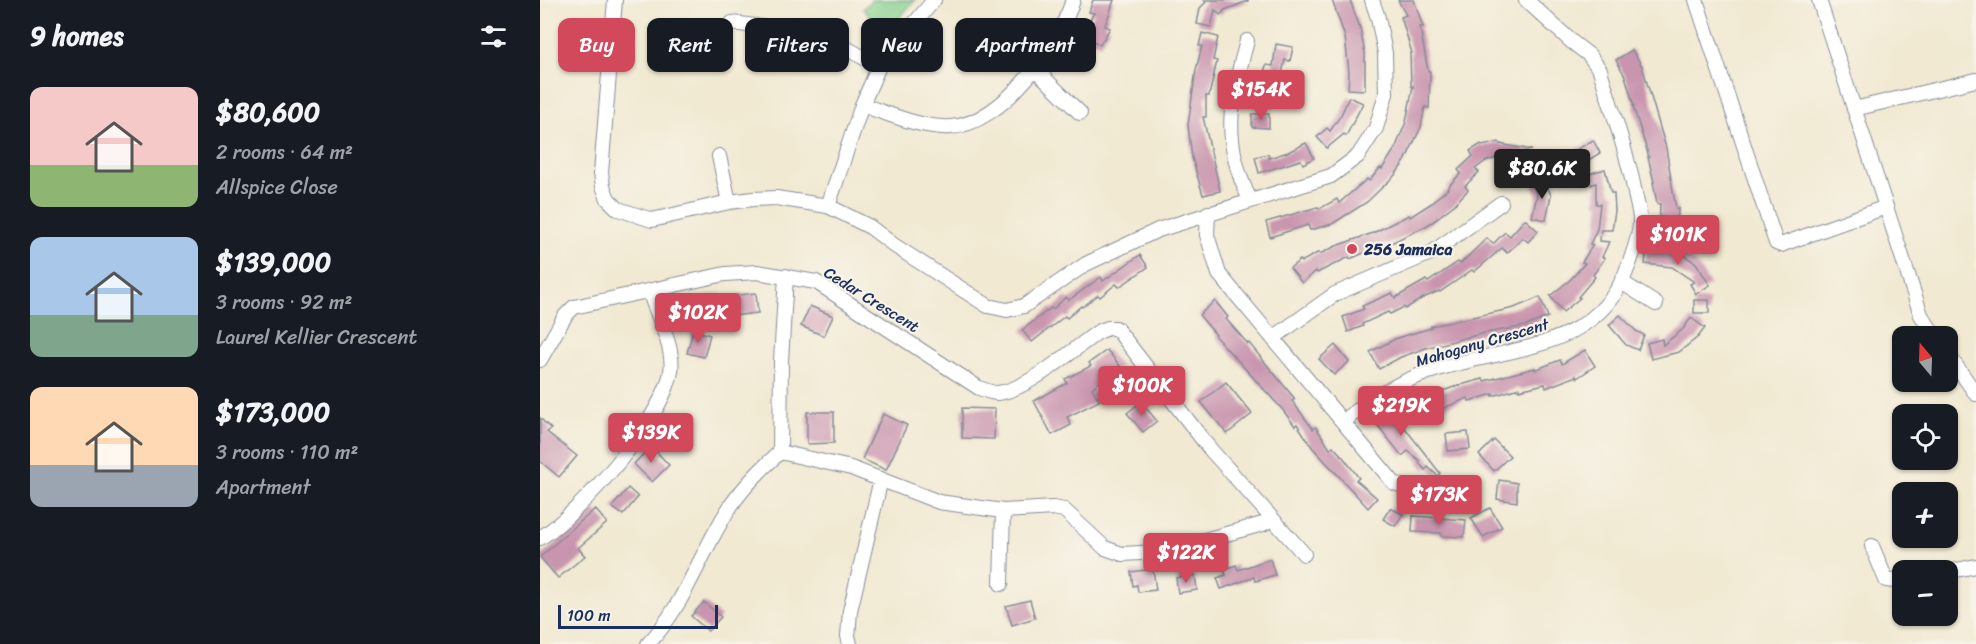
<!DOCTYPE html>
<meta charset="utf-8">
<style>
:root{--surface:#171b24;--page:#20242c;--text:#f1f3f6;--muted:#9ea1a6;--accent:#d1495b}
body{margin:0;font-family:Sriracha,sans-serif;background:var(--page);color:var(--text);height:100vh;display:flex;flex-direction:column;font-size:22px;white-space:nowrap}
*{box-sizing:border-box;margin:0}
p{font-size:20px;color:var(--muted)}
.icon{flex:none;width:33px;height:33px;fill:none;stroke:currentColor;stroke-width:2;stroke-linecap:round;stroke-linejoin:round}
.map{position:relative;flex:1;overflow:hidden}
.drawer{display:flex;flex-direction:column;background:var(--surface);width:540px}
.drawer>*{flex:none}
.top-card{position:absolute;left:18px;top:18px;width:570px;height:54px;display:flex;gap:12px}
.needle{width:39px;rotate:341deg}
.tools{position:absolute;left:1352px;top:326px;display:grid;gap:12px}
.tools a{display:grid;place-items:center;width:66px;height:66px;border-radius:12px;background:var(--surface);box-shadow:0 2px 4px #0004;font-size:30px}
.scale{position:absolute;left:18px;bottom:15px;width:160px;box-sizing:border-box;padding-left:6px;border:3px solid #1b2f5e;border-top:0;font-size:16px;line-height:21px;white-space:nowrap;color:#1b2f5e;-webkit-text-stroke:4px #f7f3e8;paint-order:stroke}
.price{position:absolute;translate:-50% -51px;padding:0 14px;border-radius:6px;background:var(--accent);color:#fff;font-size:20px;line-height:39px;filter:drop-shadow(0 2px 3px #0008)}
.price::after{content:'';position:absolute;left:50%;top:36px;width:18px;height:14px;margin-left:-9px;background:inherit;clip-path:polygon(0 0,100% 0,50% 100%)}
.price.current{background:#222;color:#fff}
ul{padding:0;list-style:none}
li{display:flex;align-items:center;gap:18px;height:150px;padding:0 30px}
li span{display:grid;place-items:center;flex:none;width:168px;height:120px;border-radius:12px;color:#555}
li>.icon{margin-inline-start:auto}
span .icon{width:72px;height:72px;fill:#fffc;stroke-width:1}
li b{font-size:26px}
h2{display:flex;justify-content:space-between;align-items:center;height:72px;padding:0 30px;font-size:26px}
.chip{padding:0 21px;border-radius:12px;background:var(--surface);box-shadow:0 2px 4px #0004;font-size:21px;line-height:54px}
.chip.current{background:var(--accent);color:#fff}
main{display:flex;flex:1;min-height:0}
.map>svg:first-child{display:block}
.green{fill:#89d38f;stroke:#528176;stroke-width:1.5}
.building{fill:#c994ae}
.lines{fill:none;stroke-linecap:round;stroke-linejoin:round}
.minor-casing{stroke:#868c98;stroke-width:16}
.minor{stroke:#fff;stroke-width:14}
.poi-dot{fill:#d1495b;stroke:#f7f3e8;stroke-width:2}
.labels{text-anchor:middle;stroke-width:4.5;stroke-linejoin:round;paint-order:stroke}
.poi-label{font-size:16px;font-weight:bold;fill:#1b2f5e;stroke:#f7f3e8;text-anchor:start}
.street-label{font-size:16px;fill:#1b2f5e;stroke:#f7f3e8}
</style>
<main>
<section class="drawer">
<h2>9 homes<svg class="icon" aria-label="filters" viewBox="0 0 24 24"><path d="M4 7h16M4 17h16"/><circle cx="9" cy="7" r="2"/><circle cx="15" cy="17" r="2"/></svg></h2>
<ul>
<li><span style="background:linear-gradient(#f6c9c9 65%,#8fb573 0)"><svg class="icon" aria-label="home" viewBox="0 0 24 24"><path d="M3 11l9-7 9 7M6 9v11h12V9"/></svg></span><div><b>$80,600</b><p>2 rooms · 64 m²</p><p>Allspice Close</p></div></li>
<li><span style="background:linear-gradient(#a9c7e8 65%,#7fa58c 0)"><svg class="icon" aria-label="home" viewBox="0 0 24 24"><path d="M3 11l9-7 9 7M6 9v11h12V9"/></svg></span><div><b>$139,000</b><p>3 rooms · 92 m²</p><p>Laurel Kellier Crescent</p></div></li>
<li><span style="background:linear-gradient(#ffd9b3 65%,#9aa5b1 0)"><svg class="icon" aria-label="home" viewBox="0 0 24 24"><path d="M3 11l9-7 9 7M6 9v11h12V9"/></svg></span><div><b>$173,000</b><p>3 rooms · 110 m²</p><p>Apartment</p></div></li>
</ul>
</section>
<div class="map">
<svg width="1436" height="644" viewBox="0 0 1436 644">
<rect width="100%" height="100%" fill="#f7f3e8"/>
<filter id="ink" filterUnits="userSpaceOnUse"><feTurbulence type="fractalNoise" baseFrequency=".0167" numOctaves="2"/><feDisplacementMap in="SourceGraphic" scale="12" xChannelSelector="R" yChannelSelector="G"/><feConvolveMatrix kernelMatrix="1 2 1 2 8 2 1 2 1" color-interpolation-filters="sRGB"/></filter>
<filter id="wash" filterUnits="userSpaceOnUse"><feTurbulence type="fractalNoise" baseFrequency=".008" numOctaves="4" result="noise"/><feDisplacementMap in="SourceGraphic" scale="24" xChannelSelector="R" yChannelSelector="G"/><feGaussianBlur stdDeviation="1.35" result="paint"/><feColorMatrix in="noise" values="0 0 0 0 0 0 0 0 0 0 0 0 0 0 0 0 0 1.4 0 .05"/><feComposite in="paint" operator="in"/></filter>
<g filter="url(#wash)">
<rect width="100%" height="100%" fill="#f1e9d2"/>
<!-- green -->
<polygon class="green" points="332,0 375,0 346,32 323,9"/>
<g id="blocks">
<!-- building -->
<g class="building">
<polygon points="553,0 574,0 565,26 570,28 560,45 546,37 548,34 543,31 554,13 549,12"/>
<polygon points="664,0 708,0 708,1 685,10 680,15 675,10 671,27 657,24 660,8 666,2"/>
<polygon points="792,0 810,0 820,28 825,53 825,90 808,89 809,72 805,37"/>
<polygon points="858,0 874,0 883,27 880,27 888,71 890,71 889,108 885,107 881,127 865,161 855,175 827,202 792,224 770,230 768,225 730,237 726,222 778,207 779,209 797,199 799,203 827,179 829,181 840,168 842,169 855,149 866,122 873,86 871,86 870,53 872,53 861,17 866,15"/>
<polygon points="662,33 678,37 673,60 677,61 669,96 666,96 666,117 663,117 680,191 663,195 652,158 648,125 656,70 662,46 659,46"/>
<polygon points="736,44 753,47 750,61 745,60 740,82 736,81 731,101 715,97 718,83 721,84 726,65 733,66"/>
<polygon points="1092,50 1102,66 1126,148 1136,209 1138,209 1137,233 1119,232 1120,204 1117,204 1113,182 1114,182 1108,157 1109,157 1093,106 1094,106 1085,76 1076,60"/>
<polygon points="809,97 823,103 806,136 804,134 787,148 777,137 787,128 790,131 801,115"/>
<polygon points="712,114 729,114 729,128 712,127"/>
<polygon points="1053,140 1060,153 1044,163 1036,150"/>
<polygon points="959,142 960,144 992,150 982,152 980,165 969,163 970,155 946,161 935,169 939,172 925,186 928,190 914,205 897,218 897,219 886,226 847,245 847,243 810,259 809,257 777,273 776,271 762,283 750,268 760,260 761,262 779,252 780,254 796,246 833,233 869,215 870,217 895,201 894,200 908,189 907,188 921,173 918,170 933,156 930,151 941,144 942,146"/>
<polygon points="766,143 774,158 763,164 761,160 719,173 715,157 728,154 729,158 748,152"/>
<polygon points="1065,169 1071,193 1074,193 1075,211 1072,230 1061,230 1060,241 1069,242 1062,257 1065,258 1053,275 1055,277 1038,297 1040,298 1023,312 1010,296 1031,279 1045,263 1042,262 1053,245 1050,244 1057,229 1060,204 1056,204 1056,183 1051,185 1048,174"/>
<polygon points="1004,179 1011,195 1006,220 992,217 997,195 992,185"/>
<polygon points="985,219 998,231 988,242 983,238 967,253 962,248 934,272 932,270 900,292 899,291 881,299 865,309 864,307 850,314 848,312 822,324 823,326 808,332 803,317 824,309 822,306 852,293 855,298 886,280 888,282 918,262 920,264 947,238 953,244 965,232 970,236"/>
<polygon points="1107,247 1138,250 1137,251 1156,263 1170,285 1156,294 1150,284 1154,282 1132,267 1105,264"/>
<polygon points="600,255 608,267 579,287 576,284 560,297 558,295 542,307 541,306 527,318 525,316 492,342 482,330 511,308 513,309 526,297 529,300 561,277 563,281"/>
<polygon points="216,293 218,313 192,316 191,311 157,318 153,300 178,294 179,297"/>
<polygon points="1000,297 1008,317 986,326 945,333 886,348 861,357 839,369 830,352 857,338 891,328 891,326 974,308"/>
<rect x="1154" y="300" width="15" height="13"/>
<polygon points="675,301 688,317 686,319 708,344 709,343 755,399 752,401 773,429 776,427 790,449 793,446 803,457 819,478 816,480 837,498 828,508 772,447 757,424 755,426 742,409 675,336 676,335 659,315"/>
<polygon points="270,306 293,316 284,336 261,326"/>
<polygon points="1080,315 1096,331 1104,335 1098,350 1086,345 1069,325"/>
<polygon points="1151,318 1165,328 1158,337 1139,352 1111,359 1107,343 1122,339 1123,345 1143,329"/>
<polygon points="153,330 170,335 164,357 147,353"/>
<polygon points="795,345 809,362 794,375 779,359"/>
<polygon points="567,350 580,366 552,388 559,401 527,417 531,425 512,435 494,401 527,383 525,379 551,366 549,363"/>
<polygon points="1045,350 1055,366 1037,378 1036,376 1006,388 1005,384 979,390 979,388 953,396 953,394 929,401 928,398 877,419 871,402 917,386 943,379 944,381 995,368 995,370 1020,360 1022,364"/>
<polygon points="686,382 712,414 687,434 661,402"/>
<polygon points="601,402 617,421 603,432 587,413"/>
<polygon points="847,405 900,473 898,476 888,467 885,470 879,463 880,461 868,451 862,456 831,417"/>
<polygon points="422,408 455,409 454,439 422,438"/>
<polygon points="267,412 294,412 294,443 267,444"/>
<polygon points="343,414 367,425 346,470 322,459"/>
<polygon points="0,418 11,429 7,432 37,456 19,477 0,461"/>
<polygon points="928,432 930,449 908,451 906,434"/>
<polygon points="954,440 970,456 954,471 939,455"/>
<polygon points="111,446 129,465 112,482 94,464"/>
<polygon points="959,480 977,483 977,502 957,499"/>
<polygon points="88,488 98,497 83,515 72,507"/>
<polygon points="850,508 863,514 855,526 843,519"/>
<polygon points="950,508 962,527 943,537 931,518"/>
<polygon points="55,509 67,523 38,548 45,556 18,578 0,557"/>
<polygon points="873,516 926,520 924,537 901,536 901,533 872,532"/>
<polygon points="730,559 735,575 715,581 714,577 681,589 677,578 686,575 684,570 696,565 698,570"/>
<polygon points="613,569 616,590 598,592 597,585 593,586 591,572"/>
<polygon points="655,575 657,590 638,593 636,578"/>
<polygon points="490,600 495,618 472,625 466,606"/>
<polygon points="164,602 181,617 168,631 151,616"/>
</g>
</g>
</g>
<g filter="url(#ink)">
<use href="#blocks" fill-opacity="0" stroke="#868c98" stroke-width="1.5"/>
<g class="lines">
<defs>
<g id="minor">
<polyline points="75,0 61,173 63,186 68,199 78,209 112,220 189,202 213,199 236,198 288,206 330,227 355,246 448,306 467,310 484,306 546,264 618,230 791,176 818,156 836,128 846,94 845,53 838,18 832,0"/>
<polyline points="1156,0 1236,243 1241,245 1246,243 1346,207"/>
<polyline points="1279,0 1381,315 1395,336"/>
<polyline points="192,23 246,30 293,41 339,66"/>
<path d="M707 41C690 103 681 140 710 200"/>
<polyline points="494,68 540,113"/>
<path d="M322 105C349 114 383 129 411 127 462 124 519 45 533 0"/>
<polyline points="1314,109 1436,80"/>
<polyline points="179,156 189,202"/>
<polyline points="288,206 322,105 339,66 394,0"/>
<polyline points="668,213 667,235 679,274 854,483 883,493 921,488"/>
<polyline points="1083,283 1116,304"/>
<polyline points="733,338 795,294 893,252 961,203"/>
<polyline points="1407,353 1436,394"/>
<path d="M0 360 25 316 34 307 185 274 217 272 276 282 439 388C445 390 451 393 457 393 486 391 534 349 558 332L568 328H576L670 449 764 554"/>
<path d="M803 422C833 396 863 379 901 368 975 346 1060 350 1089 264 1094 251 1100 233 1100 220 1100 211 1096 201 1095 193 1087 151 1072 111 1060 70L1049 55 1032 42 986 0"/>
<polyline points="240,452 311,468 399,502 463,511 513,508 524,510 565,548 582,554 620,552 723,524 732,519"/>
<polyline points="240,452 241,361 246,276"/>
<path d="M0 538C40 513 124 418 131 371 135 349 116 312 109 291"/>
<polyline points="1332,546 1346,580 1362,582"/>
<polyline points="1407,572 1436,566"/>
<polyline points="461,584 463,511"/>
<path d="M108 644C144 606 160 554 188 510 202 488 220 470 240 452"/>
<polyline points="310,644 308,636 310,611 341,479"/>
</g>
</defs>
<!-- minor casing -->
<use href="#minor" class="minor-casing"/>
<!-- minor -->
<use href="#minor" class="minor"/>
</g>
</g>
<!-- markers -->
<circle class="poi-dot" cx="812" cy="249" r="6"/>
<g class="labels">
<!-- poi labels -->
<g class="poi-label">
<text x="824" y="255">256 Jamaica</text>
</g>
<!-- street labels -->
<g class="street-label">
<text transform="translate(332 299) rotate(32)" y="6">Cedar Crescent</text>
<text transform="translate(942 342) rotate(-16)" y="6">Mahogany Crescent</text>
</g>
</g>
</svg>
<div class="tools">
<a><svg class="needle" viewBox="-14 -14 28 28"><path d="M0-13l5 13h-10z" fill="#e53935"/><path d="M0 13l5-13h-10z" fill="#9ea1a6"/></svg></a>
<a><svg class="icon" aria-label="locate" viewBox="0 0 24 24"><circle cx="12" cy="12" r="6"/><path d="M12 2v4M12 18v4M2 12h4M18 12h4"/></svg></a>
<a>+</a>
<a>−</a>
</div>
<div class="scale">100 m</div>
<b class="price" style="left:721px;top:121px">$154K</b>
<b class="price current" style="left:1002px;top:200px">$80.6K</b>
<b class="price" style="left:1138px;top:266px">$101K</b>
<b class="price" style="left:158px;top:344px">$102K</b>
<b class="price" style="left:602px;top:417px">$100K</b>
<b class="price" style="left:861px;top:437px">$219K</b>
<b class="price" style="left:111px;top:464px">$139K</b>
<b class="price" style="left:899px;top:526px">$173K</b>
<b class="price" style="left:646px;top:584px">$122K</b>
<div class="top-card">
<a class="chip current">Buy</a>
<a class="chip">Rent</a>
<a class="chip">Filters</a>
<a class="chip">New</a>
<a class="chip">Apartment</a>
</div>
</div>
</main>
